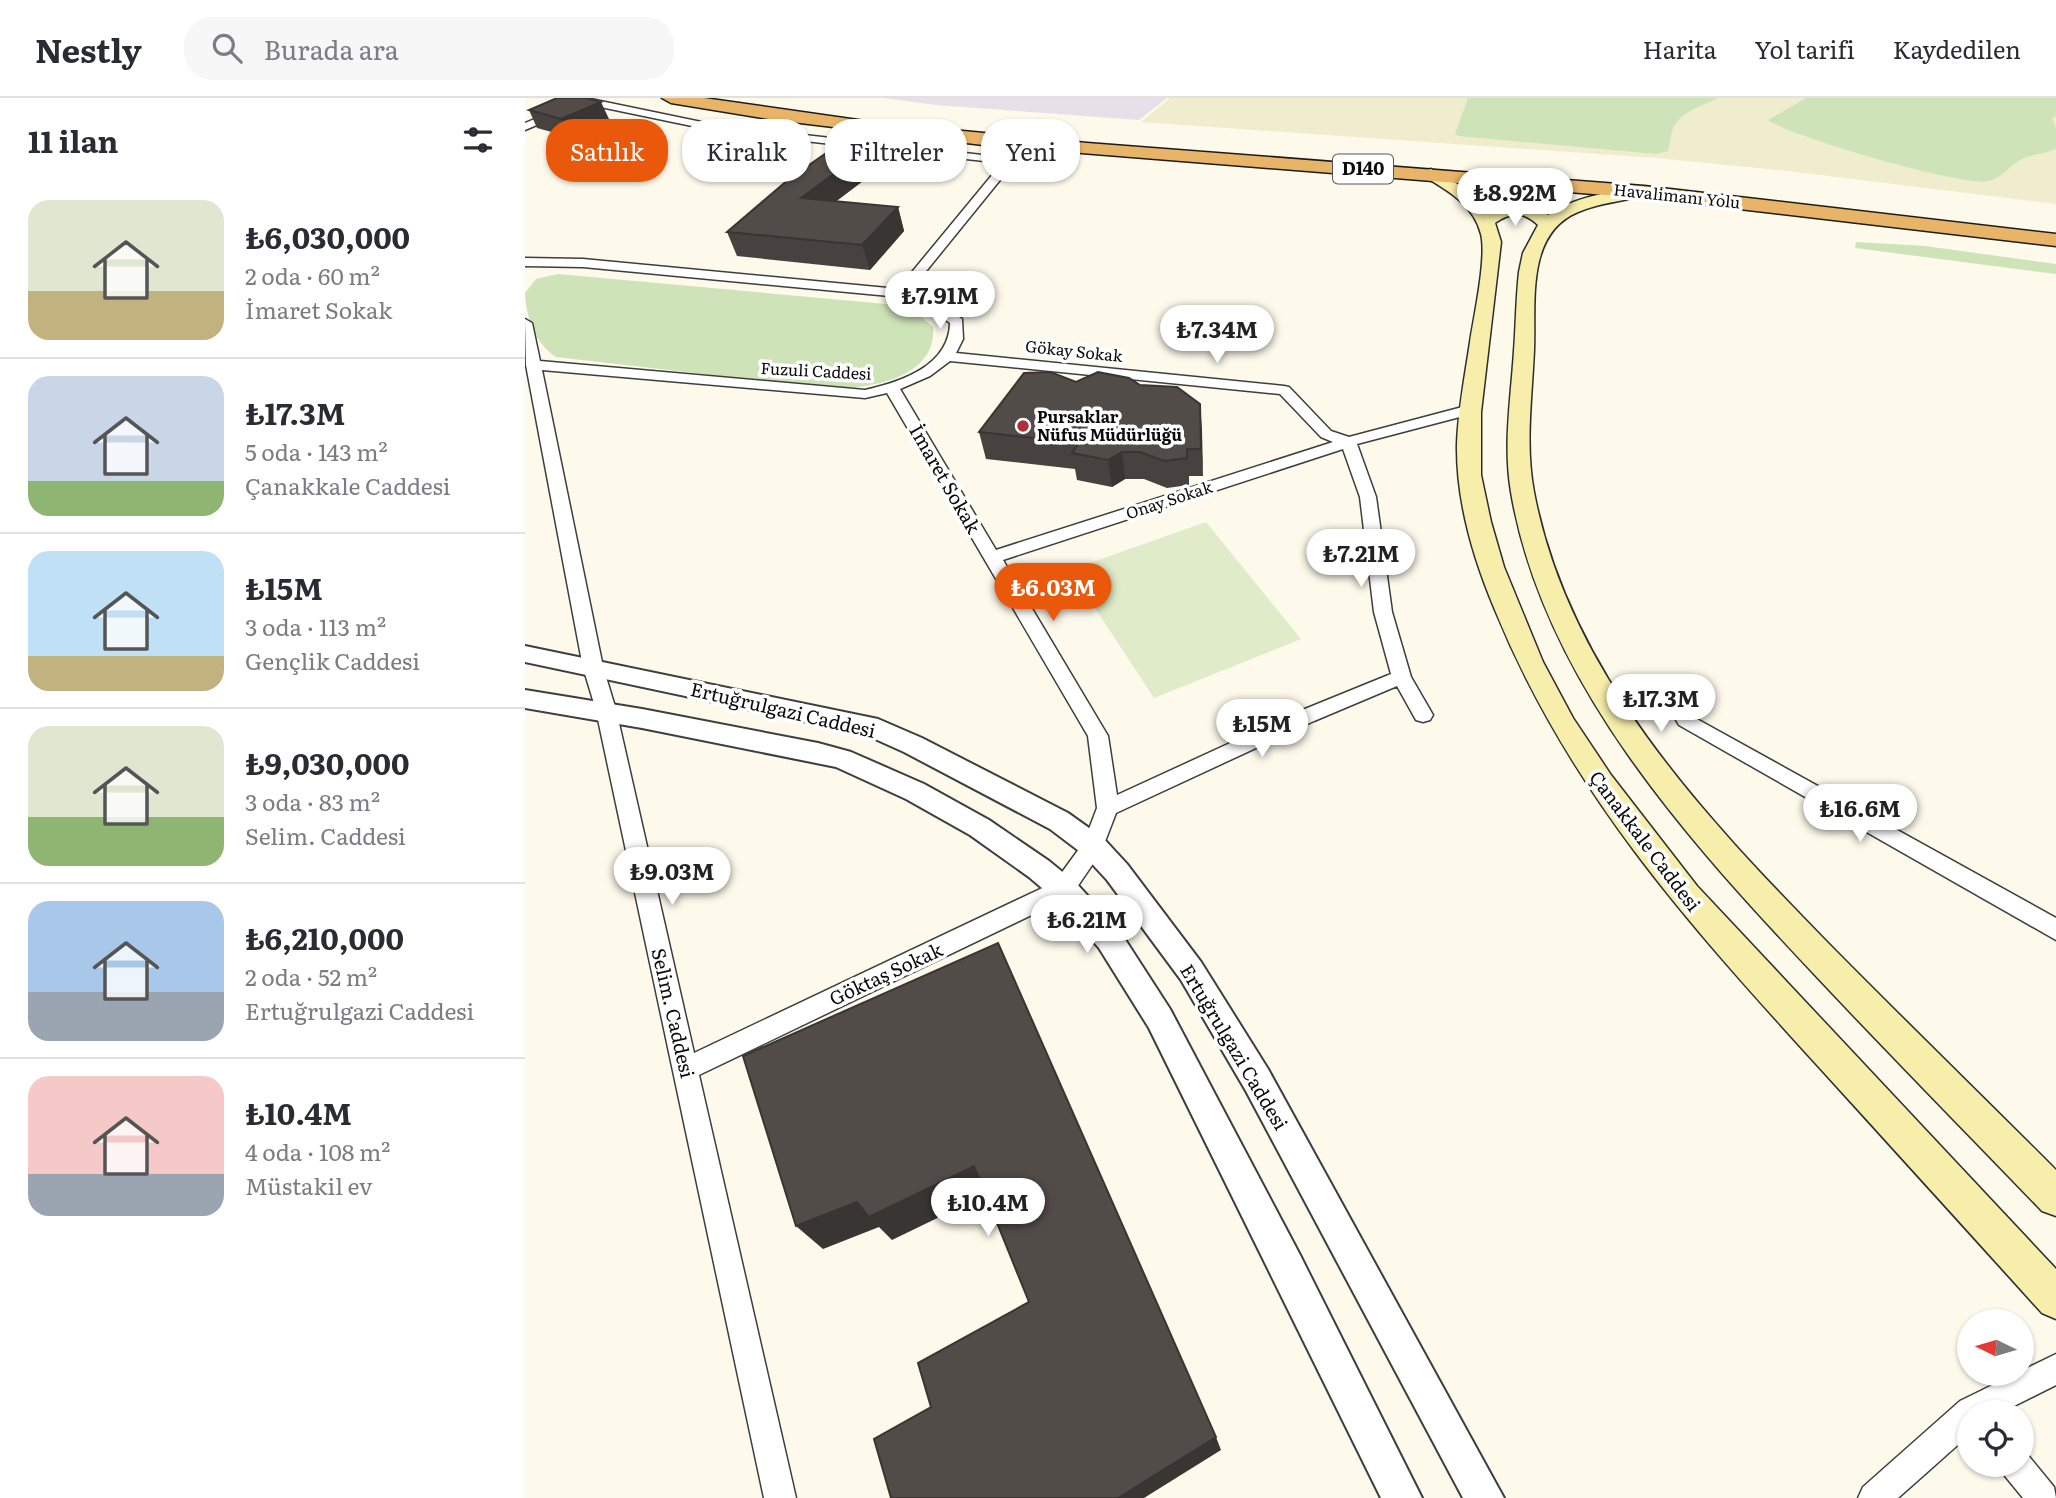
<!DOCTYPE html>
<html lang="tr">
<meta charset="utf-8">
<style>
:root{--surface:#fff;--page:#f7f7f7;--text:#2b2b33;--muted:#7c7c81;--line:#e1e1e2;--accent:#ea580c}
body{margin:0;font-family:Literata,serif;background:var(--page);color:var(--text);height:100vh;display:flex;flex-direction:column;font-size:26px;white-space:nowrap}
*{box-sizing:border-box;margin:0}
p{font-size:23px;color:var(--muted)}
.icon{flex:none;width:38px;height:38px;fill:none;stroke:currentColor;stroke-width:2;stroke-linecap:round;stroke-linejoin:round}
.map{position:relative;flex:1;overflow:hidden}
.sheet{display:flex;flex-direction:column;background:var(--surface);width:525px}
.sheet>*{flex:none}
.guide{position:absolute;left:21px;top:21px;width:665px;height:63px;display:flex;gap:14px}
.needle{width:46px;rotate:275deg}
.buttons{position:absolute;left:1432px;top:1211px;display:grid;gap:14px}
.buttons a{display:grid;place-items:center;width:77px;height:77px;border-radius:50%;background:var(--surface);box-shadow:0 2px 5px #0004;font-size:35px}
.price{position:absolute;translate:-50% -60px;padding:0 16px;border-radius:24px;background:#fff;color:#222;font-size:23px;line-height:46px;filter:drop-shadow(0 2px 4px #0008)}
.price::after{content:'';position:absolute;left:50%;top:42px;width:21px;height:16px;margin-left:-10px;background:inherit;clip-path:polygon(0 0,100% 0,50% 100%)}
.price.selected{background:var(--accent);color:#fff}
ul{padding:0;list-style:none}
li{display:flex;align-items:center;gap:21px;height:175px;padding:0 28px}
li+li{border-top:2px solid var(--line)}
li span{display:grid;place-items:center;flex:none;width:196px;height:140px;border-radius:21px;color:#555}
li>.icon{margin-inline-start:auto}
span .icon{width:84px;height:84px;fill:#fffc;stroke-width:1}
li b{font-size:30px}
h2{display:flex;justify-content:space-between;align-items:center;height:84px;padding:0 28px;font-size:30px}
.chip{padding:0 24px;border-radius:28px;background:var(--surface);box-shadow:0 2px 5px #0004;font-size:24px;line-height:63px}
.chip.selected{background:var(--accent);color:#fff}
header{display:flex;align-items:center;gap:42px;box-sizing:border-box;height:98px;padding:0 35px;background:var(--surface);border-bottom:2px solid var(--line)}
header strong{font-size:33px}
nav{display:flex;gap:38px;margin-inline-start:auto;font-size:24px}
.search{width:490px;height:63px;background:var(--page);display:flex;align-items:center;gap:18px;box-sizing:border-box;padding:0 24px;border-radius:28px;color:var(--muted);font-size:26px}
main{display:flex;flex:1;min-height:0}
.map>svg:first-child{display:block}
.industrial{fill:#e8e0e9}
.farmland{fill:#f0edce}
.green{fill:#cfe3b9}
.pitch{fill:#e0ecc9}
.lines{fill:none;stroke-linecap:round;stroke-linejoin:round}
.minor-casing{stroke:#3e3e3e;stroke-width:3}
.tertiary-casing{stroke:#3e3e3e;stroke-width:4}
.secondary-casing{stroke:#2d2d2d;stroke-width:3}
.trunk-casing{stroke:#1c1c1c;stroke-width:3}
.minor{fill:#fff;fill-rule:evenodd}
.tertiary{fill:#fff;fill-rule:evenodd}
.secondary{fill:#f7eeac;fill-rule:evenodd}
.trunk{fill:#e8b468;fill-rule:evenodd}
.wall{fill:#47413f}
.shaded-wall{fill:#393533}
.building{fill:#524c49;stroke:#393533;stroke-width:2}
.poi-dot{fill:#ac3239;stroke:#fff;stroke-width:2.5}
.labels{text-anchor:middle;stroke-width:7;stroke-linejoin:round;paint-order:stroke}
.far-street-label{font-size:16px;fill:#0b0b0b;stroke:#fff}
.far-poi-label{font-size:16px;font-weight:bold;fill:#0b0b0b;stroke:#fff;text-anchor:start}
.shield{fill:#fff;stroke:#545454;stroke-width:2}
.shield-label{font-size:18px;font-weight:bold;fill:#0b0b0b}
.street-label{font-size:19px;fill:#0b0b0b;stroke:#fff}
</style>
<header>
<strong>Nestly</strong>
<div class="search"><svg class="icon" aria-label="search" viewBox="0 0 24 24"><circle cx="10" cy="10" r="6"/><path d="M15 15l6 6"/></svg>Burada ara</div>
<nav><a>Harita</a><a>Yol tarifi</a><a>Kaydedilen</a></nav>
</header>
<main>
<section class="sheet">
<h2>11 ilan<svg class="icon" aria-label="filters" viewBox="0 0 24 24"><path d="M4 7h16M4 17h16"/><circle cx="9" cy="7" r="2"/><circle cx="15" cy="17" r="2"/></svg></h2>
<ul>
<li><span style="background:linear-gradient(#dfe7d0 65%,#c2b280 0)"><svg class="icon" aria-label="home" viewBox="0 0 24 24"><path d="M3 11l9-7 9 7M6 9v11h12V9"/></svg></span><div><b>₺6,030,000</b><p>2 oda · 60 m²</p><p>İmaret Sokak</p></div></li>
<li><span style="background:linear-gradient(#c9d6e8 75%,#8fb573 0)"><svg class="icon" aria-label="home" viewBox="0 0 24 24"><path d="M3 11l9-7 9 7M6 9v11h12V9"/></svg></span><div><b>₺17.3M</b><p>5 oda · 143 m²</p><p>Çanakkale Caddesi</p></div></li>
<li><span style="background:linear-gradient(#bfe0f5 75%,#c2b280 0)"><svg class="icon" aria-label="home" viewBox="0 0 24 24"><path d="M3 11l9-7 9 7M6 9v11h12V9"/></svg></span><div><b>₺15M</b><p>3 oda · 113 m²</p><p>Gençlik Caddesi</p></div></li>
<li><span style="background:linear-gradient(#dfe7d0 65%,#8fb573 0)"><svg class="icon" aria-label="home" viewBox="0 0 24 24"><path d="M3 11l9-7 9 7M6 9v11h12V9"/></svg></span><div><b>₺9,030,000</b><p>3 oda · 83 m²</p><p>Selim. Caddesi</p></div></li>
<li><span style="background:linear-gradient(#a9c7e8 65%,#9aa5b1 0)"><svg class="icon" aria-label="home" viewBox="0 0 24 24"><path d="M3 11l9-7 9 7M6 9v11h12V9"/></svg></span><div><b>₺6,210,000</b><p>2 oda · 52 m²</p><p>Ertuğrulgazi Caddesi</p></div></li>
<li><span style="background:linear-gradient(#f6c9c9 70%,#9aa5b1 0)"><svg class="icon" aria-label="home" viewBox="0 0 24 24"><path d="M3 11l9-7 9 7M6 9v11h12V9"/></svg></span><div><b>₺10.4M</b><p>4 oda · 108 m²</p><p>Müstakil ev</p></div></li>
</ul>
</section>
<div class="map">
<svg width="1531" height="1400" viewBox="0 0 1531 1400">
<rect width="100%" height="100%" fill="#fdf9eb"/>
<!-- industrial -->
<polygon class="industrial" points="359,0 642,0 614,22 411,7"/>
<!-- farmland -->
<polygon class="farmland" points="645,0 1531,0 1531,106 1262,73 1131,60 616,24"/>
<!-- green -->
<g class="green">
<path d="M943 0H1193C1178 8 1155 13 1148 31 1145 37 1145 46 1143 53L1131 56 933 38 930 36Z"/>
<path d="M1281 0H1531V18L1527 20 1531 30V51C1520 56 1506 56 1495 62 1484 68 1477 80 1464 83 1441 90 1264 38 1243 22Z"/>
<polygon points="1331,144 1400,148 1531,166 1531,176 1330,150"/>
<path d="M33 176 372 207 391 214 408 229C412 280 346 290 308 291L31 259C10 246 1 219 0 195L11 181Z"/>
</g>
<!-- pitch -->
<polygon class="pitch" points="681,424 776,541 629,600 545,472"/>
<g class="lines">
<defs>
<g id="minor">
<path d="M61 0 191 27 511 63V67L488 66 385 193 411 203 437 221 438 241 431 255 759 288 764 289 806 333 824 339 945 307 953 312 950 315 832 346 851 399 867 514 886 579 908 617 905 622 898 624 891 622 872 588 789 623 591 715 576 754 546 798 174 977 271 1400H239L71 612 58 569 1 267 0 221 7 225 15 263 340 292C376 284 424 268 425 225L401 209 375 199 58 169 0 168V160L58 161 373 191 477 65 191 33 61 6 0 32V25ZM425 263 755 296 796 339 808 344 471 452 375 291 405 278ZM17 272 340 300 362 295 563 638 572 710 559 744 530 784 169 955 91 612 78 569ZM818 351 835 399 849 514 866 576 775 613 592 697 583 638 478 462Z"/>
<polygon points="1161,615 1531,820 1531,842 1154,627 1151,622 1154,617"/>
<polygon points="1531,1256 1531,1287 1477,1314 1444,1314 1444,1337 1373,1400 1333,1400 1338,1389 1435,1303 1490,1276 1496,1276 1496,1273"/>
<polygon points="1496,1354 1502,1356 1529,1389 1531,1400 1498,1400 1480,1378 1476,1367 1496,1367"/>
</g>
<g id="tertiary">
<polygon points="0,548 353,621 397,640 543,715 578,740 602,766 676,864 743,971 979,1400 938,1400 721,993 656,882 582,782 558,756 525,731 379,654 339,636 0,564"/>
<polygon points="0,592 117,611 293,645 326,654 399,686 464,722 524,763 551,785 594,832 645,911 775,1157 897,1400 856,1400 624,930 574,850 531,802 504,779 445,737 381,701 311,669 117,630 0,610"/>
</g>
<path id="secondary" d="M906 71 943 92 964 114C984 103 1004 102 1023 117 1049 99 1082 95 1113 89L1121 94 1119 98C1097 103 1074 105 1053 114 1000 136 1011 206 1009 252 1007 300 1000 347 1009 394 1043 575 1179 718 1303 845 1378 921 1455 996 1531 1072V1118L1517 1113C1441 1034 1364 956 1289 876 1163 742 1018 583 986 394 978 347 986 300 989 253 991 227 991 201 994 174L998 155 1013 127C998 113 987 114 970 125L976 144 956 314V377L966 424 979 469 1018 564 1048 620 1086 677 1172 788 1531 1171V1221L1517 1215C1442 1132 1367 1049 1292 967 1162 824 1044 693 970 512 948 460 931 402 932 346 933 312 940 278 945 244 949 218 962 159 956 136 949 108 924 93 900 79L898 76 900 73Z"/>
<polygon id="trunk" points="137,0 179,0 354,25 562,45 1119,88 1531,136 1531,148 1119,100 458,47 250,22 146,5"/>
</defs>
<!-- minor casing -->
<use href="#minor" class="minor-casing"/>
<!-- tertiary casing -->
<use href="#tertiary" class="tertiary-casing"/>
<!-- secondary casing -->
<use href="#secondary" class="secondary-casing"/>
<!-- trunk casing -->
<use href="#trunk" class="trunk-casing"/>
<!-- minor -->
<use href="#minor" class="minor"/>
<!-- tertiary -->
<use href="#tertiary" class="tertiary"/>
<!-- secondary -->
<use href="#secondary" class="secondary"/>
<!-- trunk -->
<use href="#trunk" class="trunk"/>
</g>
<!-- wall -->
<g class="wall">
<polygon points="4,12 84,21 45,39 12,30"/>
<polygon points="356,41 363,64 311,103 373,109 379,133 345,172 212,158 202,134"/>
<polygon points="551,284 615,287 675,306 678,378 664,378 664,387 642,390 619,381 600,381 587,389 552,382 550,371 461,361 454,334"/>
</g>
<!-- shaded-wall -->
<g class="shaded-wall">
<polygon points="76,4 84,21 45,39 36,21"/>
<polygon points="356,41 363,64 284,124 276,100"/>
<polygon points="373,109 379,133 345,172 337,147"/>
<polygon points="675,306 677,332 678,378 676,351"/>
<polygon points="597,354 600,381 587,389 583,362"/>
<polygon points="449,1068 466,1094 367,1142 354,1129 298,1151 271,1128 332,1104"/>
<polygon points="691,1339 696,1352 619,1400 593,1400"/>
</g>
<!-- building -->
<g class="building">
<polygon points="32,0 61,0 76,4 36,21 4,12"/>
<polygon points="327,37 356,41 276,100 373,109 337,147 202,134 264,81"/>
<polygon points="525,274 551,284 573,274 604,280 615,287 652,289 675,306 676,351 662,351 662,360 639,363 615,354 597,354 583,362 547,355 554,345 454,334 499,275"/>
<polygon points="473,845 691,1339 593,1400 366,1400 349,1341 406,1309 393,1265 504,1204 449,1068 344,1119 332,1104 271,1128 218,958"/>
</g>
<!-- markers -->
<circle class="poi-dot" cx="498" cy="328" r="7"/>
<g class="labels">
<!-- far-street labels -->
<g class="far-street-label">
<text transform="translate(1152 98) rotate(6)" y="6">Havalimanı Yolu</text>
<text transform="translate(549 253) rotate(6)" y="6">Gökay Sokak</text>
<text transform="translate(291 273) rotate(3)" y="6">Fuzuli Caddesi</text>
<text transform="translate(644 402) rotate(-18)" y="6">Onay Sokak</text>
</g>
<!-- far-poi labels -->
<g class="far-poi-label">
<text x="512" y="325">Pursaklar<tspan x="512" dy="18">Nüfus Müdürlüğü</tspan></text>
</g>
<!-- shield labels -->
<rect class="shield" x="808" y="56.5" width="60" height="29" rx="5"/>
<g class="shield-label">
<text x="838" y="77">D140</text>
</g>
<!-- street labels -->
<g class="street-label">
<text transform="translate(420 381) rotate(60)" y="7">İmaret Sokak</text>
<text transform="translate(258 612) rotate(13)" y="7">Ertuğrulgazi Caddesi</text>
<text transform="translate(1120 743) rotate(53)" y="7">Çanakkale Caddesi</text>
<text transform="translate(361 876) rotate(-25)" y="7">Göktaş Sokak</text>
<text transform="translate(148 915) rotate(77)" y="7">Selim. Caddesi</text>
<text transform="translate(709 949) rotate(59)" y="7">Ertuğrulgazi Caddesi</text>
</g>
</g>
</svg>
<div class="buttons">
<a><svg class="needle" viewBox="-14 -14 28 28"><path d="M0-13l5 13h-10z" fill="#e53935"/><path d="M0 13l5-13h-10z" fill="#7c7c81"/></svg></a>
<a><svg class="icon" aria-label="locate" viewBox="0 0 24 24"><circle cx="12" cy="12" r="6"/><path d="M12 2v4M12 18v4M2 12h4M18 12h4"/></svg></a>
</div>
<b class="price" style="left:990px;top:130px">₺8.92M</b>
<b class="price" style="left:415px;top:233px">₺7.91M</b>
<b class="price" style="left:692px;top:267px">₺7.34M</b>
<b class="price" style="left:836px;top:491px">₺7.21M</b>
<b class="price selected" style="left:528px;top:525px">₺6.03M</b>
<b class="price" style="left:1136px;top:636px">₺17.3M</b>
<b class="price" style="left:737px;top:661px">₺15M</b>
<b class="price" style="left:1335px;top:746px">₺16.6M</b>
<b class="price" style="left:147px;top:809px">₺9.03M</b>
<b class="price" style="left:562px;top:857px">₺6.21M</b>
<b class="price" style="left:463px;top:1140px">₺10.4M</b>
<div class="guide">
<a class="chip selected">Satılık</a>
<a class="chip">Kiralık</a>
<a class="chip">Filtreler</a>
<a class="chip">Yeni</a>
</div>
</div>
</main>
